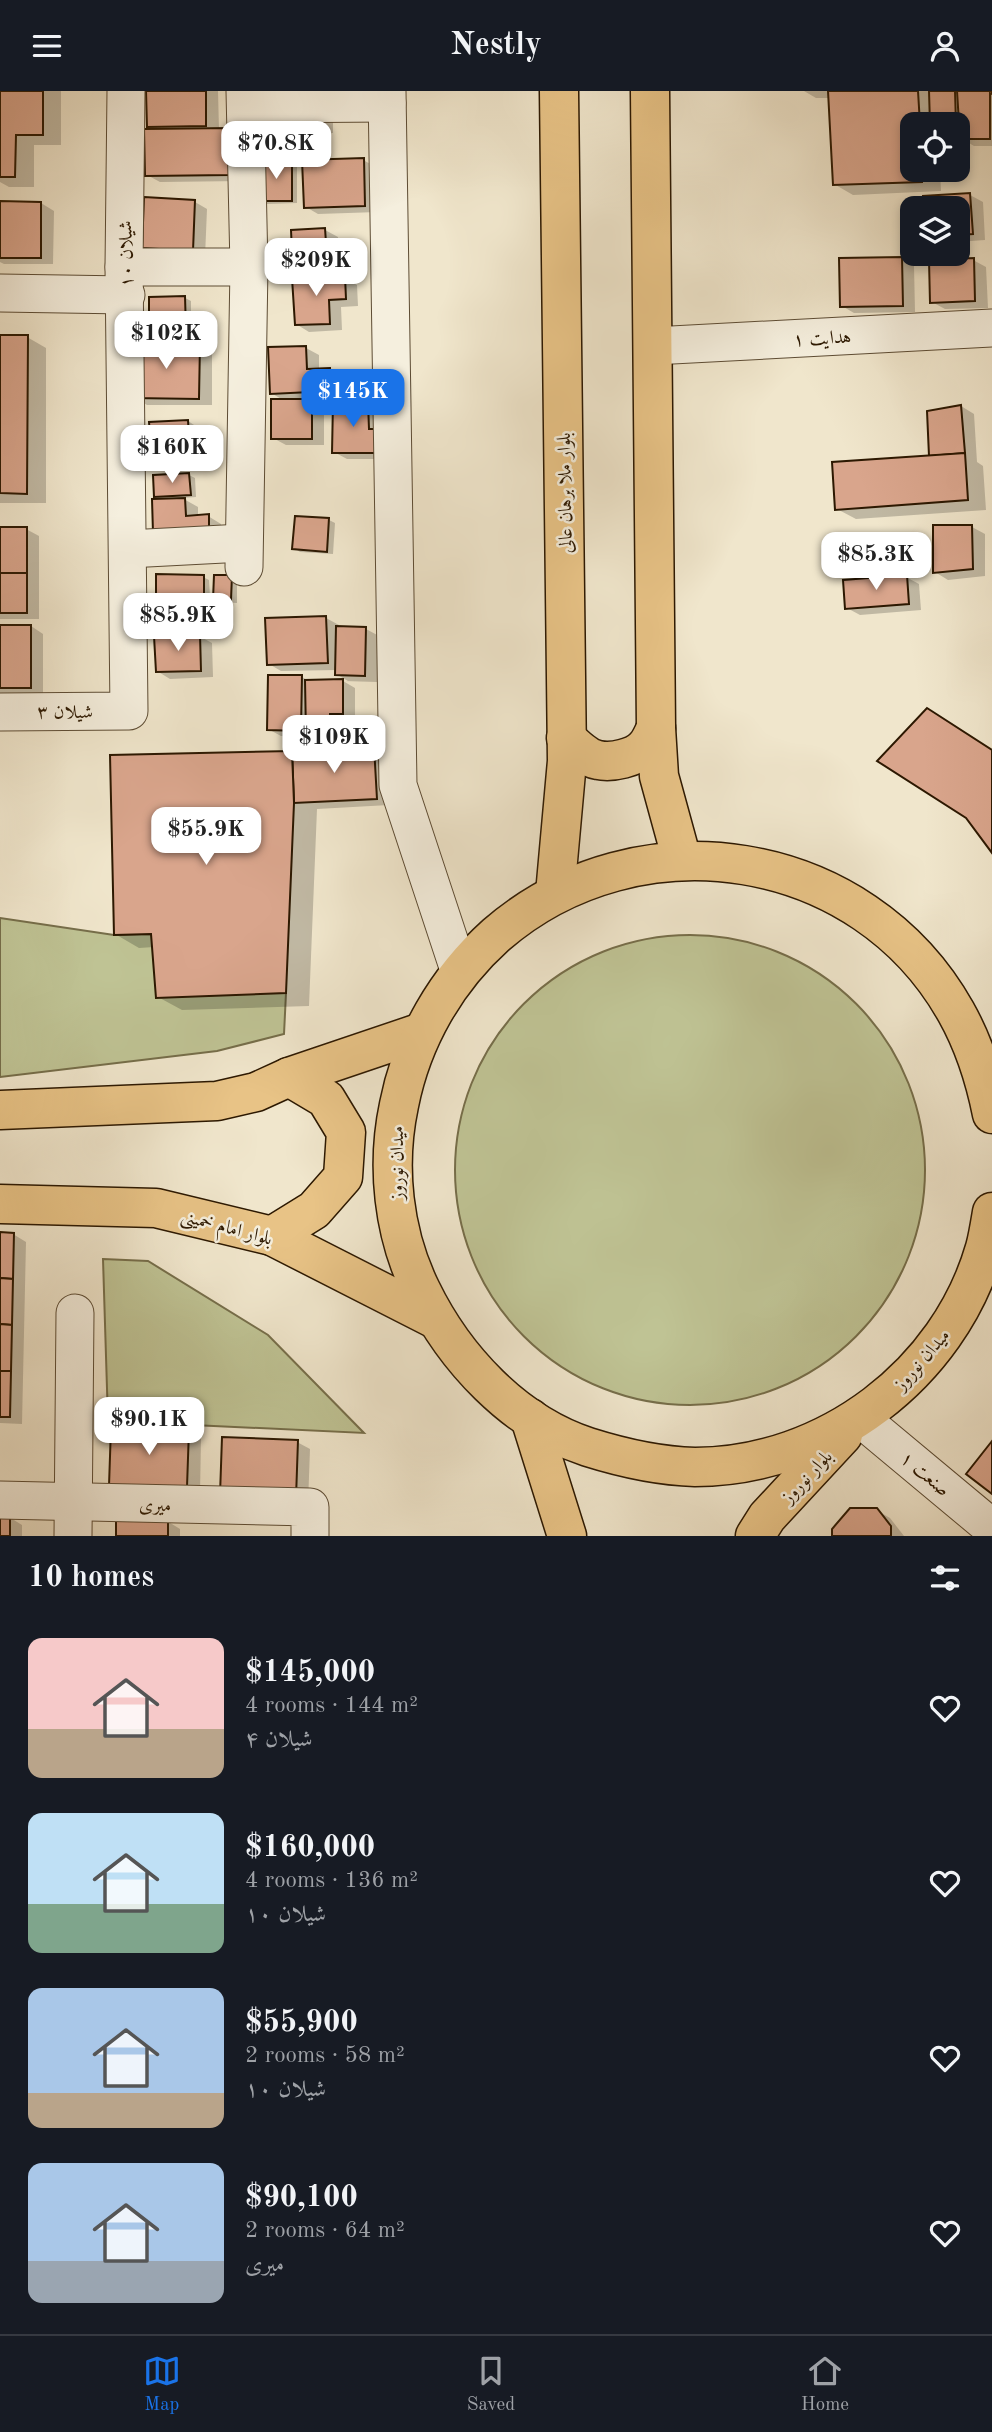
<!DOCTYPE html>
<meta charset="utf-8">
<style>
:root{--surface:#171b24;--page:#20242c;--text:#f1f3f6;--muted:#9ea1a6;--line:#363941;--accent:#1a73e8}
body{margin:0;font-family:"Old Standard TT",Amiri,serif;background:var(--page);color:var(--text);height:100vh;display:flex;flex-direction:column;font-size:26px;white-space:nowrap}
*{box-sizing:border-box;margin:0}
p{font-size:23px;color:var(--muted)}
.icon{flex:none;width:38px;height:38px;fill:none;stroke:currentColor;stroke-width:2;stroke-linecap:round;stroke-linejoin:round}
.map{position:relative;height:1445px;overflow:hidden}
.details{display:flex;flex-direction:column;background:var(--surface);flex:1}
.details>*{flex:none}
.tools{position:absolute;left:900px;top:21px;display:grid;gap:14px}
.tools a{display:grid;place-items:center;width:70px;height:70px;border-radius:14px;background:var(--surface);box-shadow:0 4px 10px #0003;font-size:35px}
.price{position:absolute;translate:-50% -60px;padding:0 16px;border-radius:14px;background:#fff;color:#222;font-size:23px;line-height:46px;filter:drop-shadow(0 2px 4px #0008)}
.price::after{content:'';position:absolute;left:50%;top:42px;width:21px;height:16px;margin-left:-10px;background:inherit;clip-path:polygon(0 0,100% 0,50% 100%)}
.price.active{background:var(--accent);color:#fff}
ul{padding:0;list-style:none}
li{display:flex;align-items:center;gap:21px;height:175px;padding:0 28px}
li span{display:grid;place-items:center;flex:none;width:196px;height:140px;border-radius:14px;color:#555}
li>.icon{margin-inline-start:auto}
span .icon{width:84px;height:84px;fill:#fffc;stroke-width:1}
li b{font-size:30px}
h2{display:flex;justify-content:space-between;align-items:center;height:84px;padding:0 28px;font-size:30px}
header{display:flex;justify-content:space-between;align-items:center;height:91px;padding:0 28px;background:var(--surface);font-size:32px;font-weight:700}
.dock{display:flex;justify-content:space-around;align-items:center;height:98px;border-top:2px solid var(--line);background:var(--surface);font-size:19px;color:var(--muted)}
.dock a{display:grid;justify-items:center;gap:4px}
.dock .active{color:var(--accent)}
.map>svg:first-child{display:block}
.green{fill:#bfc394;stroke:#766e4a;stroke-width:2}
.shadow{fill:#0003}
.building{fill:#d9a58c;stroke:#2c1801;stroke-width:2}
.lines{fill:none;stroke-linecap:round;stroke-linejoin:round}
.minor-casing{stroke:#5d4c34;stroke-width:39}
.major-casing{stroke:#2c1801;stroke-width:41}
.minor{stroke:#f5efde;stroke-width:37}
.major{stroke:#e8c386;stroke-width:38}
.labels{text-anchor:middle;stroke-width:5;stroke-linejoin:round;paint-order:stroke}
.street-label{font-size:19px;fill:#2c1801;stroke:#f5efde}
</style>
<header><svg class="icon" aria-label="menu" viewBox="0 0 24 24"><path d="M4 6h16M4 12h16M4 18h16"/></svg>Nestly<svg class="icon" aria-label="person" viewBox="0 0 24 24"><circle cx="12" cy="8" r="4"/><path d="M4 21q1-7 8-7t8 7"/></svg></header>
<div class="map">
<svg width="992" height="1445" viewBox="0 0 992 1445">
<rect width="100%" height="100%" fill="#f0e6cc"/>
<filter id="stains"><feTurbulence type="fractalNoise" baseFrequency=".00286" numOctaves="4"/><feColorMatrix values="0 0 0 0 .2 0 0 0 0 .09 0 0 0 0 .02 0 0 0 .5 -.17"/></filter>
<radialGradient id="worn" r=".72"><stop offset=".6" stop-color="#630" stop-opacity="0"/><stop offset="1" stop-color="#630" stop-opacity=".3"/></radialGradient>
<!-- green -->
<g class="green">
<polygon points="0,827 114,844 151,843 286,902 284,943 217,960 0,986"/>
<circle cx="690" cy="1079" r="235"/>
<polygon points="103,1168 148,1170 268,1244 364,1342 108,1330"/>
</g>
<!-- shadow -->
<g class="shadow">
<polygon points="0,0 61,0 61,54 34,54 34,96 9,96 0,91"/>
<polygon points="148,0 218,0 219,39 244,90 160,91 147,84 156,39 148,35"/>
<polygon points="804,0 992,0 992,55 974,55 969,52 969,57 957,58 957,33 912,33 912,79 940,79 941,100 853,104 834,93 830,7 816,7"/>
<polygon points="320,24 333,31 333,42 318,43 318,70 363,69 376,76 378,121 318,123 306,116 304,73 292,73 297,76 297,112 267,113 261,109 274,73 262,66"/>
<polygon points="970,104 983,111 985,149 957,151 957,117 925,117 925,107"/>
<polygon points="195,111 207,118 205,166 156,164 144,157"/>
<polygon points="0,112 41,112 54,120 53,173 4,173 0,171"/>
<polygon points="325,139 338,146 340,187 344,187 357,194 358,215 341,216 342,239 309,241 296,233 304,188 295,183"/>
<polygon points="902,168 914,175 915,221 854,222 842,215"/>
<polygon points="973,169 986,176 988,217 945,218 932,211"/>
<polygon points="185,207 191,210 191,243 157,243 151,239"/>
<polygon points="0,246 27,246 46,257 46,412 0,412"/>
<polygon points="199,253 212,261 212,314 147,314 134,306"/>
<polygon points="306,257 319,264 319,279 330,278 342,286 343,307 309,308 324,317 324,354 286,354 273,347 285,310 271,302"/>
<polygon points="368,313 380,320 389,368 347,368 334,361"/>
<polygon points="961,315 974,323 977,371 983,375 986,419 856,428 837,418 931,366"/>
<polygon points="188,330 194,334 195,367 159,369 153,366"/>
<polygon points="189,384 195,387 196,406 182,407 198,416 198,426 208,425 221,433 221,446 168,448 163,410 155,405"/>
<polygon points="329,429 335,432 333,463 300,461 294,457"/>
<polygon points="972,436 985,443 985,485 948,489 935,481"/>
<polygon points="0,438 26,438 39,445 39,528 0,528"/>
<polygon points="203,486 209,489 210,506 181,506 192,512 192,541 160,541 154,538 168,508 157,502"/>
<polygon points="231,486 237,489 237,512 221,511 215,508"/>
<polygon points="906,486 919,493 921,519 860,524 847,517"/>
<polygon points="326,527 339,534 339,537 366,538 379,545 377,591 343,590 355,597 355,630 342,630 342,650 320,650 313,646 281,645 268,638 302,586 309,590 348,590 336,583 337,579 281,580 269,573"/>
<polygon points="0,535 31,535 43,543 43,603 0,603"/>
<polygon points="199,545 212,552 213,586 170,588 157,580"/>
<polygon points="374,657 386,664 389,714 317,718 309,915 182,919 158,906 154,856 139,857 115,843 292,661"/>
<polygon points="0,1143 13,1143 26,1151 22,1333 0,1332"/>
<polygon points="188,1340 201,1347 200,1403 111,1394"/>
<polygon points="297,1351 310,1358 308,1413 234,1411"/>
<polygon points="876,1419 890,1427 904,1445 834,1445 834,1438"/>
<polygon points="0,1426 9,1426 22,1434 22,1445 0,1445"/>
<polygon points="167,1430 180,1438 180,1445 118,1445 118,1431"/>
</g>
<!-- building -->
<g class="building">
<polygon points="0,0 43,0 43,44 16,44 15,86 0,86"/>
<polygon points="146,0 206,0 206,35 147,36"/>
<polygon points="828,0 918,0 920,33 912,33 912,79 922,79 922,91 833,94"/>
<polygon points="929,0 955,0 956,33 930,33"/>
<polygon points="957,0 992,0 992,3 990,2 990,48 960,48"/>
<polygon points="321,22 321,36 305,36 306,66 261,67 259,24"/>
<polygon points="231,37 231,84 145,85 144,38"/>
<polygon points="364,67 365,115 304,117 302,69"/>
<rect x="259" y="71" width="33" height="39"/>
<polygon points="970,102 973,143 957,144 957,117 924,117 923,105"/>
<polygon points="144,106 195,109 193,160 142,157"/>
<polygon points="0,110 41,111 41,167 0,167"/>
<polygon points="325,137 328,182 293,184 291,139"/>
<polygon points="902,166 903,215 840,216 839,167"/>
<polygon points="974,167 975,210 930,212 929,169"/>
<polygon points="345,185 346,208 329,209 330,233 295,234 292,187"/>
<polygon points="185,205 186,240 149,240 149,206"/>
<polygon points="0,244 28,244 27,403 0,402"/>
<polygon points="133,251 200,252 199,308 132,307"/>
<polygon points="306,255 307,278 330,277 331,300 270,303 268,256"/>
<rect x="271" y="308" width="41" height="40"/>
<polygon points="333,311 368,311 369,338 377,338 377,362 332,362"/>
<polygon points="961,314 965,362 929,365 927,320"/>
<polygon points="188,329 190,364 152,367 149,331"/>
<polygon points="965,362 968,409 835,419 832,371"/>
<polygon points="189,382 191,404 154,406 153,384"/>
<polygon points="185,407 186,425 209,423 209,440 153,442 152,408"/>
<polygon points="295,425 329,427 327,461 292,458"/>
<polygon points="933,434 972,434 973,478 933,482"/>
<rect x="0" y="436" width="27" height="46"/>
<rect x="0" y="482" width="27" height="40"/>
<polygon points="156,483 204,484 204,504 156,503"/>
<polygon points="214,484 232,484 231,509 213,509"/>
<polygon points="907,484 909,513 845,518 843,489"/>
<polygon points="186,506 187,539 152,539 152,507"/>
<polygon points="326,525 328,572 267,574 265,527"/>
<rect x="0" y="534" width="31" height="63"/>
<polygon points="336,535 366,536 365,585 335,584"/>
<polygon points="200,543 201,580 156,581 154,545"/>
<polygon points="268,584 302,584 301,640 267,639"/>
<polygon points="343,588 343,623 330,623 330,644 306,644 305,589"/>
<polygon points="927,617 992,659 992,762 966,727 877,670"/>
<polygon points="374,655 377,708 294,712 292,660"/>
<polygon points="292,660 294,712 286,902 156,907 151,843 114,844 110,664"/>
<polygon points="0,1141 14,1142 13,1188 0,1187"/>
<polygon points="0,1187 13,1188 12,1234 0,1233"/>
<polygon points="0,1233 12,1234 11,1280 0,1280"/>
<polygon points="0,1280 11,1280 10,1326 0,1326"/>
<polygon points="111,1336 189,1338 187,1396 109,1395"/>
<polygon points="222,1346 298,1349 296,1407 220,1404"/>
<polygon points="992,1350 992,1403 966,1383"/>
<polygon points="850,1417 877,1417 891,1435 891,1445 832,1445 832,1438"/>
<rect x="0" y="1424" width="10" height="21"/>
<rect x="116" y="1429" width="52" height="16"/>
</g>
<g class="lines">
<defs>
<g id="minor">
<polyline points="387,0 398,694 460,882"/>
<polyline points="246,13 387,12"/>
<polyline points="124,176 249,176"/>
<polyline points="0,202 126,204"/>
<polyline points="653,255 992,237"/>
<polyline points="128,458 243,452"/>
<polyline points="244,476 249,176 245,0"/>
<polyline points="0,621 129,620 124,176 126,0"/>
<polyline points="860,1327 992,1437"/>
<polyline points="0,1409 310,1416 310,1445"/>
<polyline points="73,1445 75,1222"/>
</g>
<g id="major">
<polyline points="650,0 656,637 659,685 682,769"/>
<path d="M566 647C575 655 586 667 598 669 612 672 635 667 645 656 650 651 653 643 656 637"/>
<polyline points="555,803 567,670 559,0"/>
<polyline points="0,1019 217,1010 256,1001 289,986 422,941"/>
<path d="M992 1023C985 988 974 953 956 921 863 755 638 721 496 844 446 889 412 948 399 1014 386 1075 393 1142 421 1199 454 1267 514 1332 588 1356 623 1367 658 1375 695 1376 826 1376 949 1283 985 1157 988 1146 990 1133 992 1121"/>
<polyline points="0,1113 156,1117 272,1145 435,1228"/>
<polyline points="272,1145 314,1119 343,1086 346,1041 326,1008 289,986"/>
<polyline points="530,1327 567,1445"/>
<polyline points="755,1445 767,1426 843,1344"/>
</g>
</defs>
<!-- minor casing -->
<use href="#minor" class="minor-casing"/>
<!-- major casing -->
<use href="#major" class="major-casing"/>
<!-- minor -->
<use href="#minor" class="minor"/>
<!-- major -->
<use href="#major" class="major"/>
</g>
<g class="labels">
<!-- street labels -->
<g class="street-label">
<text transform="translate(125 163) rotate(-91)" y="7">شیلان ۱۰</text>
<text transform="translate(822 246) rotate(-3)" y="7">هدایت ۱</text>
<text transform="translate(564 402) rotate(-91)" y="7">بلوار ملا برهان عالی</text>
<text x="65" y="627">شیلان ۳</text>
<text transform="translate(396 1072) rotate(-90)" y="7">میدان نوروز</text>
<text transform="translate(227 1135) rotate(15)" y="7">بلوار امام خمینی</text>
<text transform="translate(921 1268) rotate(-49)" y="7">میدان نوروز</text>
<text transform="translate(926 1382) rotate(40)" y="7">صنعت ۱</text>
<text transform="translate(806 1385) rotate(-47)" y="7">بلوار نوروز</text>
<text transform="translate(155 1413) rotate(1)" y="7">میری</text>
</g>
</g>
<rect width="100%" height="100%" filter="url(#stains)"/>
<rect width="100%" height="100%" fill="url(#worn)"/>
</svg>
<div class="tools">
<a><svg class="icon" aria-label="locate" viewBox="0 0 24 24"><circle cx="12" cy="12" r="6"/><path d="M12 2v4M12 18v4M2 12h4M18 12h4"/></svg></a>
<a><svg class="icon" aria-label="layers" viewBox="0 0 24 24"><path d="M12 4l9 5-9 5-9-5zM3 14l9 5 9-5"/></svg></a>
</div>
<b class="price" style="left:276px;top:90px">$70.8K</b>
<b class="price" style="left:316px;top:207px">$209K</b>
<b class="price" style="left:166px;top:280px">$102K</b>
<b class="price active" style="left:353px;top:338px">$145K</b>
<b class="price" style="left:172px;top:394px">$160K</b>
<b class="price" style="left:876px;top:501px">$85.3K</b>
<b class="price" style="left:178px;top:562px">$85.9K</b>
<b class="price" style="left:334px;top:684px">$109K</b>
<b class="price" style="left:206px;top:776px">$55.9K</b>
<b class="price" style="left:149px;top:1366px">$90.1K</b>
</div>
<section class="details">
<h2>10 homes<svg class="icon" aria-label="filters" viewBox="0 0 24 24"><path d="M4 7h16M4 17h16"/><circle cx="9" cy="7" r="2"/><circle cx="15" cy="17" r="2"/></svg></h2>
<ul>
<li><span style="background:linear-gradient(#f6c9c9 65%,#b9a48a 0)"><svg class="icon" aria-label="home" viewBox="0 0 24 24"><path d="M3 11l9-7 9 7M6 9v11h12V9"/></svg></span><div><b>$145,000</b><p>4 rooms · 144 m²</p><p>شیلان ۴</p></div><svg class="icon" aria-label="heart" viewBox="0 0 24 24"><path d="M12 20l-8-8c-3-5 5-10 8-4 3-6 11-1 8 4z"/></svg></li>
<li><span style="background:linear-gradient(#bfe0f5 65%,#7fa58c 0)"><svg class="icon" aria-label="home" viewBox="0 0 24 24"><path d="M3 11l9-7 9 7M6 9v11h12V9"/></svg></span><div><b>$160,000</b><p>4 rooms · 136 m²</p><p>شیلان ۱۰</p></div><svg class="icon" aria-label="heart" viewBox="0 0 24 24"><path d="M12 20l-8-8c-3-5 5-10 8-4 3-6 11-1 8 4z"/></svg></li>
<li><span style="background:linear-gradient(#a9c7e8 75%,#b9a48a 0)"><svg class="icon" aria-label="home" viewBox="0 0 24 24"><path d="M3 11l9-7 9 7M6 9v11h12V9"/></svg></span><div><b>$55,900</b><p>2 rooms · 58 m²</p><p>شیلان ۱۰</p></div><svg class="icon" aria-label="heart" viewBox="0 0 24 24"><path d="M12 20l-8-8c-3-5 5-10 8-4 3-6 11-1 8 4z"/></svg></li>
<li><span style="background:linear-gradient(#a9c7e8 70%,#9aa5b1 0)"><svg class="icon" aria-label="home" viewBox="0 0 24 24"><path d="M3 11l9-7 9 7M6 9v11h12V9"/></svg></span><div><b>$90,100</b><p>2 rooms · 64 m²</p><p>میری</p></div><svg class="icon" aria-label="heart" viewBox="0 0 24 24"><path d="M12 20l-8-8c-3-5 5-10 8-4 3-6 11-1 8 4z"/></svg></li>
</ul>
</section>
<nav class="dock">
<a class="active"><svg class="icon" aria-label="map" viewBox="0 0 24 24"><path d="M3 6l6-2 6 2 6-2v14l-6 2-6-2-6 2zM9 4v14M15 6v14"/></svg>Map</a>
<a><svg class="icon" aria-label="saved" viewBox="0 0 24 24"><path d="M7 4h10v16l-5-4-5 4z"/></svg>Saved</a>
<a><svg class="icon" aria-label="home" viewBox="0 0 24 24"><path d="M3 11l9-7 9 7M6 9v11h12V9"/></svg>Home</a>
</nav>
